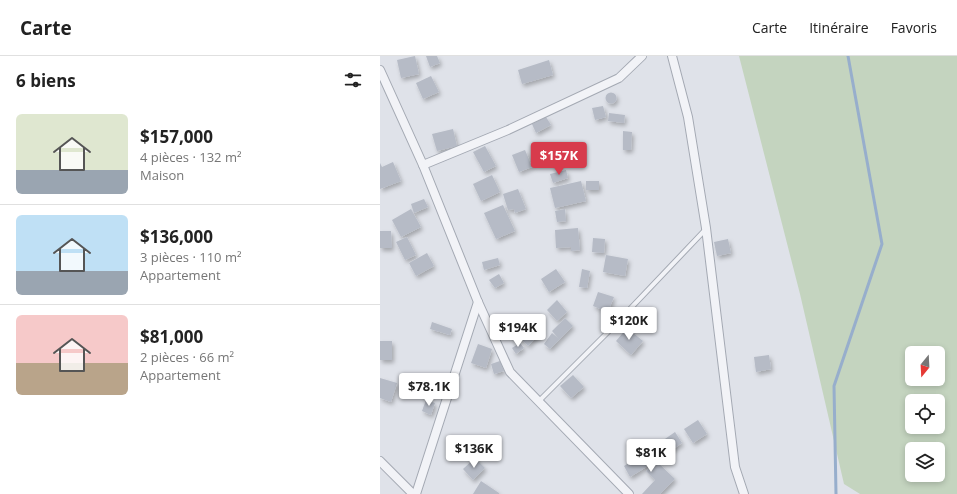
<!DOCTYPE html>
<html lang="fr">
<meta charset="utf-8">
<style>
:root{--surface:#fff;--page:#f2f2f2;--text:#222;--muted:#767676;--line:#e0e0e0;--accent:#d73b4c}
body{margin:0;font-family:"Open Sans",sans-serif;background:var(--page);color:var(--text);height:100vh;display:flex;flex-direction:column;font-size:15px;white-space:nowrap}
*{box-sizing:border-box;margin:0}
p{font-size:13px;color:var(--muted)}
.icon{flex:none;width:22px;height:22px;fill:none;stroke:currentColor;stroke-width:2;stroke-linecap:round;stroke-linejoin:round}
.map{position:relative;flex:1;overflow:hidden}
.side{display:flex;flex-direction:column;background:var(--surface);width:380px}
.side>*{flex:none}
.needle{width:26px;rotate:198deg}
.fabs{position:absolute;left:525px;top:290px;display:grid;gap:8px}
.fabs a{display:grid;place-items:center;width:40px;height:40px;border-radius:6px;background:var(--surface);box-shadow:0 2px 6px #0003;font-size:20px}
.price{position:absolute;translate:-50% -34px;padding:0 9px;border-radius:4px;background:#fff;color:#222;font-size:13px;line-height:26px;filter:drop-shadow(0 1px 2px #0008)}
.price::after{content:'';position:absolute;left:50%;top:24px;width:12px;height:9px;margin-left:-6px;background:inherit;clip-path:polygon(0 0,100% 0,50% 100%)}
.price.current{background:var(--accent);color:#fff}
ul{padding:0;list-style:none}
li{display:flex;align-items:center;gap:12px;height:100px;padding:0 16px}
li+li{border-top:1px solid var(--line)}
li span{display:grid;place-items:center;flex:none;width:112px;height:80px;border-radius:6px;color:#555}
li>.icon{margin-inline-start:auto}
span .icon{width:48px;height:48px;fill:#fffc;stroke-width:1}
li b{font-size:17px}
h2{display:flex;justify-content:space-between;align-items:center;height:48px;padding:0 16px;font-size:17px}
header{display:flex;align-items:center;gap:24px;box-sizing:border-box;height:56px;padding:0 20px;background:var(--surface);border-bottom:1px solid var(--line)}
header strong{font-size:19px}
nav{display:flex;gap:22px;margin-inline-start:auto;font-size:14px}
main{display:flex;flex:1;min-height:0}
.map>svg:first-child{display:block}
.green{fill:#c4d4bf;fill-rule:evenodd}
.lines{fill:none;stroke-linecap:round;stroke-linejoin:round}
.stream{stroke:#97aecc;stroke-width:3}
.building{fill:#b6bbc6;filter:url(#shadow)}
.service-casing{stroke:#a4a9b3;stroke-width:6}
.minor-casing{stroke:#a4a9b3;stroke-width:10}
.service{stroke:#f2f3f7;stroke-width:4}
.minor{stroke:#f2f3f7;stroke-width:8}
</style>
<header>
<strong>Carte</strong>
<nav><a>Carte</a><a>Itinéraire</a><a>Favoris</a></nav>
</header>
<main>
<section class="side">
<h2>6 biens<svg class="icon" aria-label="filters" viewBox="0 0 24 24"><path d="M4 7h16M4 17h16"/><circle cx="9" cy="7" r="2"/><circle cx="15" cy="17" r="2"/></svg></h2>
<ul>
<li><span style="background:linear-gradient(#dfe7d0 70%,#9aa5b1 0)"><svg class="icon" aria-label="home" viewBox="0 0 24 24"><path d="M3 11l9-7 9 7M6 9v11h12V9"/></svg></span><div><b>$157,000</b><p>4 pièces · 132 m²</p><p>Maison</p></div></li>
<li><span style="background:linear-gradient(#bfe0f5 70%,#9aa5b1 0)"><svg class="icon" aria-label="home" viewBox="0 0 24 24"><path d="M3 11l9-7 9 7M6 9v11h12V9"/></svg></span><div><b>$136,000</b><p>3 pièces · 110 m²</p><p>Appartement</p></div></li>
<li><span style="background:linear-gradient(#f6c9c9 60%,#b9a48a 0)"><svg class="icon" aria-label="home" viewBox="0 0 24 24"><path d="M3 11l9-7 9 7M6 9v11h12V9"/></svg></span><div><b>$81,000</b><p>2 pièces · 66 m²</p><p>Appartement</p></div></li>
</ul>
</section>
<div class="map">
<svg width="577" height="438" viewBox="0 0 577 438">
<defs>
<filter id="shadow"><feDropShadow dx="2" dy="3" stdDeviation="2" flood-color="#0004"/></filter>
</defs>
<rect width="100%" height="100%" fill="#dfe2e9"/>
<!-- green -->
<path class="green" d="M359 0H577V438H480L464 428 420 238ZM532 297H558V323H532ZM532 345H558V371H532ZM532 393H558V419H532Z"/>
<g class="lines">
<!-- stream -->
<polyline class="stream" points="456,438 454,330 502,188 468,0"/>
</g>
<!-- building -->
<g class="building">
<polygon points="35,0 39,18 21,22 17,4"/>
<polygon points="46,0 57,0 60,7 50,11"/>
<polygon points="169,4 173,19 142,28 138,14"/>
<polygon points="51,20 59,36 43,43 36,27"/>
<circle cx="231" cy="42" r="5.5"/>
<polygon points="223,50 226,61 215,64 212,52"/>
<polygon points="229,57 245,59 244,67 228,65"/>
<polygon points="166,61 171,69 156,77 152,68"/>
<polygon points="73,73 77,90 57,95 52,78"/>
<polygon points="243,75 252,76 251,94 243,94"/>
<polygon points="105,90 116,110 104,116 93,96"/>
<polygon points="145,94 152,111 139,116 132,99"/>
<polygon points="13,106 21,125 0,133 0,107 2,111"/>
<polygon points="186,114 188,122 173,127 170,118"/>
<polygon points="112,119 120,136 101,145 93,128"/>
<polygon points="201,125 206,145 175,152 170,132"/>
<rect x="206" y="125" width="13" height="9"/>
<polygon points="138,133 146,153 135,157 134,153 128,154 123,138"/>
<polygon points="44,143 48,151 34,157 31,148"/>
<polygon points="123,149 135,175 116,183 104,157"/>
<polygon points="31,153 41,171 21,181 12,164"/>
<polygon points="185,153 186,165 177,166 175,155"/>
<polygon points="198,172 200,194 191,195 191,191 176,192 175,174"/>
<polygon points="0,175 11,175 12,192 0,192"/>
<polygon points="27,181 36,199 25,204 16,186"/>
<polygon points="213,182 225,183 224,197 212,196"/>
<polygon points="348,183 351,197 337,200 334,186"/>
<polygon points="47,197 54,210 36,220 29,207"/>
<polygon points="226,199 248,203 245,220 223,216"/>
<polygon points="118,202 120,209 104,214 102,206"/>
<polygon points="176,213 185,226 169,236 161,223"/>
<polygon points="202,213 210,215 207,232 199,231"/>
<polygon points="119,218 124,227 115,232 109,224"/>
<polygon points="218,236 234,241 229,253 224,251 223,254 213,250"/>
<polygon points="177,244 187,256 177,265 167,254"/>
<polygon points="141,259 160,278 148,290 129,270"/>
<polygon points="185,262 193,270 170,293 164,288 172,277 179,283 172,275"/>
<polygon points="52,266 72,273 70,279 50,273"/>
<polygon points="247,272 263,285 251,299 236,285"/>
<rect x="0" y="285" width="12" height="19"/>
<polygon points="140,287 144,292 136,298 132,292"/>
<polygon points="98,288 112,293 106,312 91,307"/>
<polygon points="389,299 391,313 376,316 374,301"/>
<polygon points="120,305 124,315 114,318 111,308"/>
<polygon points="193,319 204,331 191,342 180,330"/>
<polygon points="0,322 17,327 11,346 0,342"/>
<polygon points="46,344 55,347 51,359 42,355"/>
<polygon points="318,364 327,378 313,387 304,373"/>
<polygon points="295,376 302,387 279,403 272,392"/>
<polygon points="270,394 276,405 295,423 280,438 262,438 275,424 266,415 276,405 250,421 244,410"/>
<polygon points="95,402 105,412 93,424 83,413"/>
<polygon points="101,425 119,437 119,438 93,438"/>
</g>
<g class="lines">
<defs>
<polyline id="service" points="159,345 230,274 325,174"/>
<g id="minor">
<polyline points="292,0 308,61 326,172 355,411 364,438"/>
<polyline points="0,14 43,109 98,246 130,316 249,438"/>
<polyline points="43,109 128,74 239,22 262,0"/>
<polyline points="0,405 33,438"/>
<polyline points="36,438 98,246"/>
</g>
</defs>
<!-- service casing -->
<use href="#service" class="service-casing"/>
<!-- minor casing -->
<use href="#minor" class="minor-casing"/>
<!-- service -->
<use href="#service" class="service"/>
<!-- minor -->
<use href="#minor" class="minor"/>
</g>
</svg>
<div class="fabs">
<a><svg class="needle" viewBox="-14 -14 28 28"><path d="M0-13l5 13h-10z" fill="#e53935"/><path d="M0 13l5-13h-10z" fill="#767676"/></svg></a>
<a><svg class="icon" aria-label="locate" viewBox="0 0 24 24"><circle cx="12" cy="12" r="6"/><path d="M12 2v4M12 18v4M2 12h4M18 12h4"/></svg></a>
<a><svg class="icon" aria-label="layers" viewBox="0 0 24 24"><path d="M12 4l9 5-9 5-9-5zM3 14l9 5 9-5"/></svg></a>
</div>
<b class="price current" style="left:179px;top:120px">$157K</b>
<b class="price" style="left:249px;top:285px">$120K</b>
<b class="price" style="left:138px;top:292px">$194K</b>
<b class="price" style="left:49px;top:351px">$78.1K</b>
<b class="price" style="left:94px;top:413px">$136K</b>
<b class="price" style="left:271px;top:417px">$81K</b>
</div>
</main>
